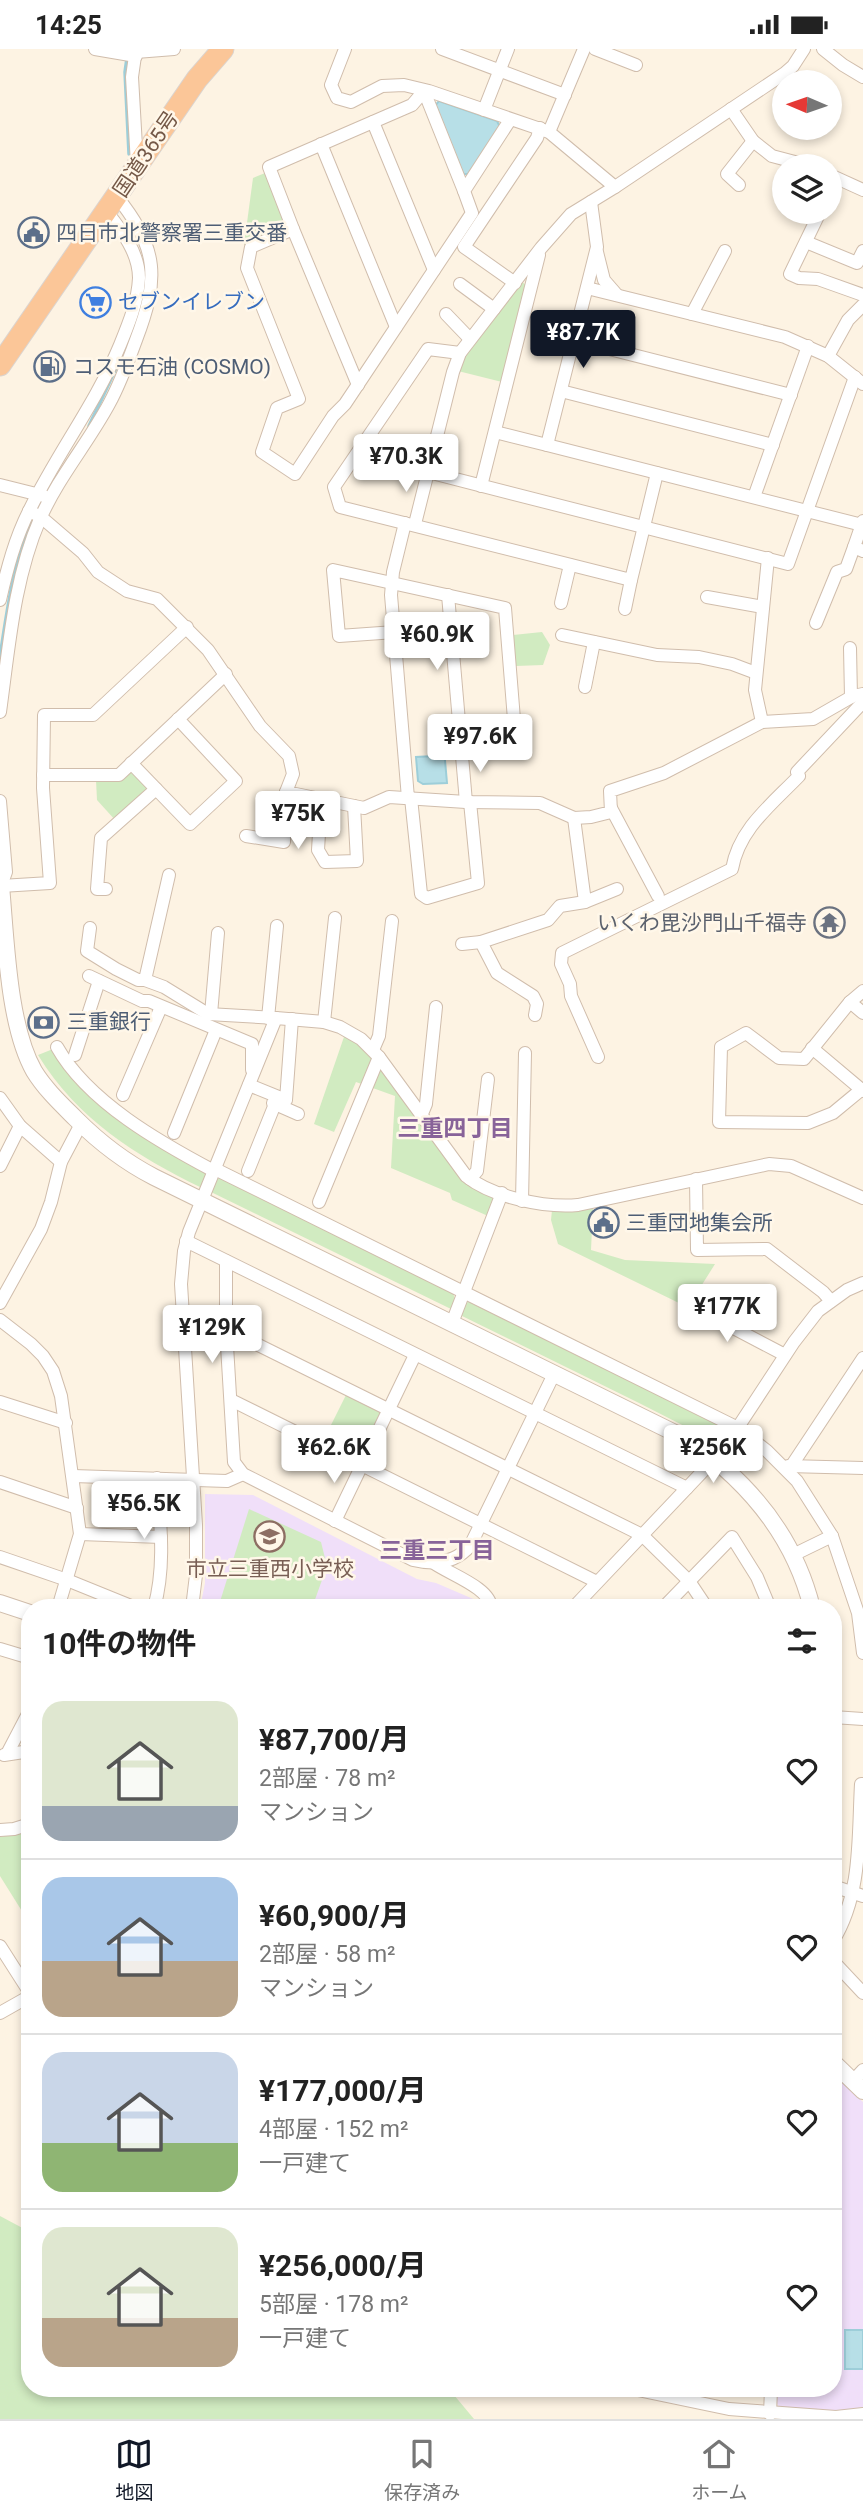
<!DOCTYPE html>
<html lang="ja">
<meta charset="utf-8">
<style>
:root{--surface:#fff;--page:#f6f6f6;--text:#222;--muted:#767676;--line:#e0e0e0;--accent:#111827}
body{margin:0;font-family:Roboto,"Noto Sans JP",sans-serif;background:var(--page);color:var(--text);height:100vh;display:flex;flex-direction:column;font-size:26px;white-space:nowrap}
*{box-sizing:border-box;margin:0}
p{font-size:23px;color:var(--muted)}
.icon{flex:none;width:38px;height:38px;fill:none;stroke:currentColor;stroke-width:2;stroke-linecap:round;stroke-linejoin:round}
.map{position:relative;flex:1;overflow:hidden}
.side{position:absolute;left:21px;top:1550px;width:821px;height:798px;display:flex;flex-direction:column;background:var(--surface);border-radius:28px;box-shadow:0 4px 10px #0003}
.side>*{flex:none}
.needle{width:46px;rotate:272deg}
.fabs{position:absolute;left:772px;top:21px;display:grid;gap:14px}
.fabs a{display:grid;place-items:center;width:70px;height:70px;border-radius:50%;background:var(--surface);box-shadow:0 4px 10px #0003;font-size:35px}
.price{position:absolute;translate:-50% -60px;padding:0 16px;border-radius:7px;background:#fff;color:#222;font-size:23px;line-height:46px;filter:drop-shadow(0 2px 4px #0008)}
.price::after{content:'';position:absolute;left:50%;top:42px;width:21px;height:16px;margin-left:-10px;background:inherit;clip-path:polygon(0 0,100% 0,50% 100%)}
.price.selected{background:var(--accent);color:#fff}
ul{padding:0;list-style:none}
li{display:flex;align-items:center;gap:21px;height:175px;padding:0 21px}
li+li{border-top:2px solid var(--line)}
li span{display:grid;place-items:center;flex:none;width:196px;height:140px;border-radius:21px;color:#555}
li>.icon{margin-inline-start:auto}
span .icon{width:84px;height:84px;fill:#fffc;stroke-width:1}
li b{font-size:30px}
h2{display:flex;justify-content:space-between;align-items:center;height:84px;padding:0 21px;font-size:30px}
.status{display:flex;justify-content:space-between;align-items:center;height:49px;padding:0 35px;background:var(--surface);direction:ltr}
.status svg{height:19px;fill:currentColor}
.tab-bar{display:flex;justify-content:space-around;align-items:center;height:98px;border-top:2px solid var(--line);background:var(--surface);font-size:19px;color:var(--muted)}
.tab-bar a{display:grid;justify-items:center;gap:4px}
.tab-bar .selected{color:var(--accent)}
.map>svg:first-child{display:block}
.education{fill:#f0dff9}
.green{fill:#d1ebc1}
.water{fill:#b7dfe7;stroke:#9dced9;stroke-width:2}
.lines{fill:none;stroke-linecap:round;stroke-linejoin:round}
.stream{stroke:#9dced9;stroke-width:3.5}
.minor-casing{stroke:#d0bdac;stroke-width:14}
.tertiary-casing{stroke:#d0bdac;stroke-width:18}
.trunk-casing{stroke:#dbd4cf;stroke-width:23}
.minor{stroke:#fff;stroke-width:12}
.tertiary{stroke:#fff;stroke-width:16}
.trunk{stroke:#fbc698;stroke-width:21}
.labels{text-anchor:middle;stroke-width:5;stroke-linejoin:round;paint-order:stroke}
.street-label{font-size:21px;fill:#755948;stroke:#fff7e9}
.service-label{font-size:21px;fill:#4e5e75;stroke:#fff7e9;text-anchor:start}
.shop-label{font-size:21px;fill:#366cbe;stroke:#fff7e9;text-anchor:start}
.worship-label{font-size:21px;fill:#5b616d;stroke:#fff7e9;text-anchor:end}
.education-label{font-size:21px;fill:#785e54;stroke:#fff7e9}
.neighbourhood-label{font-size:23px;font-weight:bold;fill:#886399;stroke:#fff7e9}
</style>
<div class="status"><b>14:25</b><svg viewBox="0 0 49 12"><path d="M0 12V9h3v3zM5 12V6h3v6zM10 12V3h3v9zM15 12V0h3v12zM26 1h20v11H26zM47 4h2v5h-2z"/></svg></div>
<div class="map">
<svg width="863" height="2370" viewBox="0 0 863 2370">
<rect width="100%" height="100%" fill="#fdf3e3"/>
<!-- education -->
<g class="education">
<polygon points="205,1445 253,1446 417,1530 436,1534 478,1552 480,1559 200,1559 205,1534"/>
<polygon points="833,2025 863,2053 863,2358 850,2361 782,2361 777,2355 776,2340 833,2340"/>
</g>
<!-- green -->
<g class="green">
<polygon points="265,124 285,171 282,179 244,196 253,129"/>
<polygon points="522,233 526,236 502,333 458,322 460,313"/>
<polygon points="542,583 550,596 543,616 516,617 513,586"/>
<polygon points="131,721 148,741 116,772 97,751 96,731"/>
<polygon points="345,985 365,999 441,1103 495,1146 488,1167 452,1151 450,1144 391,1119 395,1047 356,1033 334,1083 314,1075"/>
<path d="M53 1000 66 1017 204 1122 206 1127 202 1139C136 1107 77 1070 38 1006Z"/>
<polygon points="219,1129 453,1244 455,1250 451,1260 211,1143 215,1131"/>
<polygon points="593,1158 591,1201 625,1211 715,1215 693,1250 688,1250 681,1255 558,1195 551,1171 552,1161"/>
<polygon points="469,1253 724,1377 712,1394 698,1384 639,1354 460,1266 464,1254"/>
<polygon points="347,1344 379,1360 381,1365 360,1407 357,1408 323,1392"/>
<polygon points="249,1460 321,1493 327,1517 312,1559 218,1559"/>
<polygon points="30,1781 30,1875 0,1827 0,1788"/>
<polygon points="0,2167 30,2183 30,2340 449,2340 474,2370 0,2370"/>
</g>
<!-- water -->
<g class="water">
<polygon points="439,52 497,72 500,78 468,125 461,125 434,58"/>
<polygon points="444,700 447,734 423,735 418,732 416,708 435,707 435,701"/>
<rect x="845" y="2281" width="18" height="39"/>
</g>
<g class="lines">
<!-- stream -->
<g class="stream">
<polyline points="127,9 125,23 129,105"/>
<polyline points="89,377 118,315"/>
<path d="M0 608C8 556 14 502 41 455"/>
</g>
<defs>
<g id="minor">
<polyline points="95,0 136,7"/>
<polyline points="136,0 132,28 137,115"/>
<polyline points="345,0 331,36 337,49 351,53 382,37 404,36 429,42 549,83 615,138"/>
<polyline points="442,0 565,46"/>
<polyline points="595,0 636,16"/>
<polyline points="823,0 843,16 863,28"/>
<polyline points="136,3 174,0"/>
<polyline points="424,42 412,56 269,118 293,180 251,198 247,219 299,350 277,359 262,403 295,425 333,367 345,355 472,164 464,142 510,71"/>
<polyline points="424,42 464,142"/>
<polyline points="731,60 753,92 772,107 810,117"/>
<polyline points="484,61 508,0"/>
<polyline points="373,73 434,221"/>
<polyline points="549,83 584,0"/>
<polyline points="321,95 396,278"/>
<polyline points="830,126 863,141"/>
<polyline points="739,136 727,125 753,92"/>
<polyline points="591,153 597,198 547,396 862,476"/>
<polyline points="820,163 790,225 799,229 818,230 863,246"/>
<polyline points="293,180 358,336"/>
<polyline points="806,193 857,214 863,202"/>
<polyline points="597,203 604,231 617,246"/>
<polyline points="515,234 464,198 537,89 540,79"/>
<polyline points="460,235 494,260"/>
<polyline points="587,239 785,288 828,307 863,335"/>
<polyline points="446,265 470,290"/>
<polyline points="692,265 725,202"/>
<polyline points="574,291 791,346"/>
<polyline points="460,304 428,300 334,438 340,458 631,531 657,424"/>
<polyline points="828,307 848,271 863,256"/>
<polyline points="561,342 773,396"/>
<polyline points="495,383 547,396"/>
<polyline points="428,423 788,515 855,328"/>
<polyline points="0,436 44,447"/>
<polyline points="481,437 539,206"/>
<polyline points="754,448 808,297"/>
<polyline points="29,462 41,468 83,504 98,523 127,542 157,550 208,601 260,677 289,707 293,725 286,743 364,759 389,748 466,753 540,754 574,769 591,768 611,763 610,742 664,724 762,673 813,670 853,647 863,645"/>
<polyline points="863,472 854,498 863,502"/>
<polyline points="405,474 393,523 391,546 408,749"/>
<polyline points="415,475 453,323 460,304 541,199 571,165 615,138 785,24 793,17 804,0"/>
<polyline points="448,546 466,753"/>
<polyline points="707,548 763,558"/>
<path d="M0 551C7 520 15 489 30 460 58 403 96 354 120 296 129 274 138 252 139 229 139 204 122 182 107 163"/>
<polyline points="561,554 570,516"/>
<polyline points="625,560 631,531"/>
<polyline points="816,574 837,523 846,520 854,498"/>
<polyline points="395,583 339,587 333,521 505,559 516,695 461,699"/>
<polyline points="562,586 657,606 699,608 732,615 756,624"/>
<polyline points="850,599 851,648"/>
<polyline points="585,638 594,593"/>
<path d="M0 663C9 598 14 530 40 470 58 429 88 394 109 355 120 335 128 313 136 291 159 231 159 199 117 148"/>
<polyline points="762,673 755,641 768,509"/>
<polyline points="131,714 190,775 236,732 178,670"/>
<polyline points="43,726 119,726 226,625"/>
<polyline points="411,749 421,845 427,849 478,834 470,753"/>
<polyline points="321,751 318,801 325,813 357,812 354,757"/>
<polyline points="0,752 6,823 1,837"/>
<polyline points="611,759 658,847"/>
<polyline points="574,769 585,853 617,840"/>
<polyline points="246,787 284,793 286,743"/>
<polyline points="1,837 50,834 43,739 44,666 93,666 187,578"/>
<polyline points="106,840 97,840 101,789 156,740"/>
<polyline points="90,879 87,902 116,920 138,931 145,931 164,938 208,965 276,969"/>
<polyline points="462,895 481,893"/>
<polyline points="89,927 142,952 149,952 252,995 252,1021"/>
<polyline points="145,931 169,826"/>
<polyline points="850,953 863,964"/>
<polyline points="211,965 218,884"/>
<polyline points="535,966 537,955 533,947 497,924 481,893 548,871 560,857 585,853"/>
<polyline points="268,969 277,877"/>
<polyline points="324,973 335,869"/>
<path d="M57 998C88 1053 161 1094 214 1122"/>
<polyline points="812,999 863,1042"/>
<polyline points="373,1001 379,987 392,872"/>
<polyline points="75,1006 99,932"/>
<path d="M598 1008 571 947 570 935 561 915 562 904 732 820C739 780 771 756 799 727L797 723 863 653"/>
<polyline points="249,1036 286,1051 292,970"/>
<polyline points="862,1040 833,1064 808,1074 719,1073 721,998 746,984 779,1009 804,1010 850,953 863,942"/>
<polyline points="123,1046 161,958"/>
<polyline points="0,1049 20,1077 61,1113"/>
<polyline points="273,1054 298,1065"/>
<polyline points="421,1067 426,1055 436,958"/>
<polyline points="174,1084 216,981"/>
<polyline points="0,1117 20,1077"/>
<polyline points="215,1120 738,1379 767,1402 797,1432 832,1487 858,1564 863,1604"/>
<polyline points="248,1122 275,1055"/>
<polyline points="470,1130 477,1122 488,1030"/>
<polyline points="696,1130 697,1201 767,1200 823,1243 831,1252"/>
<polyline points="522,1152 525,1004"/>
<polyline points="319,1153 379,1008"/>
<polyline points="186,1192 687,1439"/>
<path d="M226 1212V1280L234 1413 243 1425 413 1511C434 1516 455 1514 470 1497L554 1325"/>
<polyline points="0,1254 41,1180 51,1153 61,1113 81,1075"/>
<polyline points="686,1254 785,1306"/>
<polyline points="0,1271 31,1295 43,1307 53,1322 61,1347 80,1485 58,1559"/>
<polyline points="452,1274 502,1144"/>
<polyline points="226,1280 642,1486 689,1532 707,1559"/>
<polyline points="231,1351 597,1533"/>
<polyline points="0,1353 66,1374"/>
<polyline points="792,1416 863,1309"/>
<polyline points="788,1417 863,1419"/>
<polyline points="73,1427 227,1432 243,1425"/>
<polyline points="0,1433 77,1459"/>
<polyline points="335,1472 415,1306"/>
<polyline points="80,1485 161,1488"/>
<polyline points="793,1506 832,1487"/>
<polyline points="0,1508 67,1531 136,1559"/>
<path d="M434 1514C449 1525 491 1539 491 1559"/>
<path d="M154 1559C166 1517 160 1472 157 1429"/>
<path d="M192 1559 196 1526V1476L181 1235 184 1202 189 1183 276 969 324 973 340 978 361 990 379 1008 466 1127C492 1148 544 1159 578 1156L769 1115 791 1117 863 1149"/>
<polyline points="573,1559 723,1401 794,1293 818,1262 847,1241 863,1234"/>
<polyline points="663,1559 732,1488 757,1528 770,1559"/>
<polyline points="0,1600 30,1609"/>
<polyline points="833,1668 863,1670"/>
<polyline points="7,1705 30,1661"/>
<polyline points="4,1706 30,1702"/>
<polyline points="0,1781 14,1780 30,1775"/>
<polyline points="833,1837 863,1847"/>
<path d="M833 1892C862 1845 858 1788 861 1735H863"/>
<polyline points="0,1897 30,1944"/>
<polyline points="833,1912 863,1944"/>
<polyline points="0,1964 30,1947"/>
<polyline points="852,2033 863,2021"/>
<polyline points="633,2340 729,2360 836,2368 863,2365"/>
<polyline points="770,2365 771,2340"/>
</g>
<g id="tertiary">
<path d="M1 837C6 890 8 976 34 1022 45 1040 61 1055 76 1070 99 1093 125 1113 154 1128L687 1390C748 1432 794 1486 812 1559"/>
<polyline points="0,1554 30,1564"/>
<polyline points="833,2013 863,2042"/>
</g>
<polyline id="trunk" points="0,316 197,30 223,0"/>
</defs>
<!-- minor casing -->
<use href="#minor" class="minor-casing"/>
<!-- tertiary casing -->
<use href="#tertiary" class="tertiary-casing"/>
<!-- trunk casing -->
<use href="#trunk" class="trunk-casing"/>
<!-- minor -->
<use href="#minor" class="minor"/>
<!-- tertiary -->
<use href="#tertiary" class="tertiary"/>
<!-- trunk -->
<use href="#trunk" class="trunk"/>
</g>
<!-- icons -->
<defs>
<symbol id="civic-ring" viewBox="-11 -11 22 22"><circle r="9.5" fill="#fff7e9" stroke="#5c6f8a" stroke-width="1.5"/><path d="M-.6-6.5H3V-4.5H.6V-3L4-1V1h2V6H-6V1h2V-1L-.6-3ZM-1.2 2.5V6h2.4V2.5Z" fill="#5c6f8a"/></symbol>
<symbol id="supermarket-ring" viewBox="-11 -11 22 22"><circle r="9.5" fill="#fff7e9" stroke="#3f7fe0" stroke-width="1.5"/><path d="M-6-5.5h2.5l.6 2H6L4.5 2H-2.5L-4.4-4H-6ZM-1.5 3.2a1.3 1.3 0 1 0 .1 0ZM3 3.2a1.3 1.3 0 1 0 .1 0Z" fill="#3f7fe0"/></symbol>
<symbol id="fuel-ring" viewBox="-11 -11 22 22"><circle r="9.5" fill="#fff7e9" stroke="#5c6f8a" stroke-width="1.5"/><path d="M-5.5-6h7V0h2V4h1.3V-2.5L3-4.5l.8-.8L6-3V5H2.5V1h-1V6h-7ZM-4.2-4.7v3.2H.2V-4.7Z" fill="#5c6f8a"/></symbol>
<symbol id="temple-ring" viewBox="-11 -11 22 22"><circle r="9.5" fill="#fff7e9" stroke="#6b7280" stroke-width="1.5"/><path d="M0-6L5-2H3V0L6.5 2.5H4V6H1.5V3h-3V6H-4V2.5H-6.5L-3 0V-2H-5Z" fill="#6b7280"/></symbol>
<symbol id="bank-ring" viewBox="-11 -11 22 22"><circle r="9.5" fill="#fff7e9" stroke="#5c6f8a" stroke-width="1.5"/><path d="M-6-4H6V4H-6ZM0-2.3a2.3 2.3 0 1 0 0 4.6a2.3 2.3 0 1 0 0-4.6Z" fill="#5c6f8a"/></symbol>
<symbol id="school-ring" viewBox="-11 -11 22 22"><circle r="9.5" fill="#fff7e9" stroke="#8d6e63" stroke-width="1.5"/><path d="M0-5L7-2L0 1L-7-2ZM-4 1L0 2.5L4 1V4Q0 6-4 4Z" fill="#8d6e63"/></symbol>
</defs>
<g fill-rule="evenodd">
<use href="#civic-ring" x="16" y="166" width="35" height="35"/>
<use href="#supermarket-ring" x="78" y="236" width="35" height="35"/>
<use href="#fuel-ring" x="32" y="300" width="35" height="35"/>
<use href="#temple-ring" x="812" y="856" width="35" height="35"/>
<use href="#bank-ring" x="26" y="956" width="35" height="35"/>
<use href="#civic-ring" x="586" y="1156" width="35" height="35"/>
<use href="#school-ring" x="252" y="1470" width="35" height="35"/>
</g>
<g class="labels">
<!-- street labels -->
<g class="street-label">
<text transform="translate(146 105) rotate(-56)" y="7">国道365号</text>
</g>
<!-- service labels -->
<g class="service-label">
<text x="56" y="191">四日市北警察署三重交番</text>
<text x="73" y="325">コスモ石油 (COSMO)</text>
<text x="67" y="980">三重銀行</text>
<text x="626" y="1181">三重団地集会所</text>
</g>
<!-- shop labels -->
<g class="shop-label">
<text x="118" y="260">セブンイレブン</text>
</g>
<!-- worship labels -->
<g class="worship-label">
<text x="807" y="881">いくわ毘沙門山千福寺</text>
</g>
<!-- education labels -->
<g class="education-label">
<text x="270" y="1527">市立三重西小学校</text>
</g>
<!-- neighbourhood labels -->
<g class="neighbourhood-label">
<text x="455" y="1087">三重四丁目</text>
<text x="437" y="1509">三重三丁目</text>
</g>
</g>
</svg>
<div class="fabs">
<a><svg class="needle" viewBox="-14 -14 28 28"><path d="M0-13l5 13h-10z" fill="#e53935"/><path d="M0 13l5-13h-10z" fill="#767676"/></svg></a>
<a><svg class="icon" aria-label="layers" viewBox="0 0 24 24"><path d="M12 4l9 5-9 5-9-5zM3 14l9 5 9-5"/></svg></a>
</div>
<b class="price selected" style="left:583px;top:321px">¥87.7K</b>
<b class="price" style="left:406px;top:445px">¥70.3K</b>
<b class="price" style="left:437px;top:623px">¥60.9K</b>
<b class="price" style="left:480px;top:725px">¥97.6K</b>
<b class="price" style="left:298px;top:802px">¥75K</b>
<b class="price" style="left:727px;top:1295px">¥177K</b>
<b class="price" style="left:212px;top:1316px">¥129K</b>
<b class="price" style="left:334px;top:1436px">¥62.6K</b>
<b class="price" style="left:713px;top:1436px">¥256K</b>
<b class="price" style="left:144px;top:1492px">¥56.5K</b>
<section class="side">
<h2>10件の物件<svg class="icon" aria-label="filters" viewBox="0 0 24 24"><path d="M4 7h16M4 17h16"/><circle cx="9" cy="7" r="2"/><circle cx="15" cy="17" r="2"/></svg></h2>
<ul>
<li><span style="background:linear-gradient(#dfe7d0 75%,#9aa5b1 0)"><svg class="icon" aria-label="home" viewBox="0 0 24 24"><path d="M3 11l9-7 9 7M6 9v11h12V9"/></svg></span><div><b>¥87,700/月</b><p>2部屋 · 78 m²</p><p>マンション</p></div><svg class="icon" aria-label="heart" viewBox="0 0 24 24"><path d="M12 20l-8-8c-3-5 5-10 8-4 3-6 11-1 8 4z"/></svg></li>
<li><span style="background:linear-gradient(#a9c7e8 60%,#b9a48a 0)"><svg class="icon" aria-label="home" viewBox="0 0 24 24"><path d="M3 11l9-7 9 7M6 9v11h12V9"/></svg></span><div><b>¥60,900/月</b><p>2部屋 · 58 m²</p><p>マンション</p></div><svg class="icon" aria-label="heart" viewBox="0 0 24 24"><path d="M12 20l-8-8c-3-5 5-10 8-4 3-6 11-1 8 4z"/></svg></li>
<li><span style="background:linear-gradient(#c9d6e8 65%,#8fb573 0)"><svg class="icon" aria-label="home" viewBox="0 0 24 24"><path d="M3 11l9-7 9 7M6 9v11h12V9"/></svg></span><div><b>¥177,000/月</b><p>4部屋 · 152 m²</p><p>一戸建て</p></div><svg class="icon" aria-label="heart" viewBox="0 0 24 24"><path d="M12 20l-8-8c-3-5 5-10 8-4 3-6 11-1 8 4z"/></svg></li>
<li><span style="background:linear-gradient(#dfe7d0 65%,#b9a48a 0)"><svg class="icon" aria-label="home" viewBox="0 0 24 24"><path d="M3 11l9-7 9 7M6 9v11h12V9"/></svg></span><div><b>¥256,000/月</b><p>5部屋 · 178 m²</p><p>一戸建て</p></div><svg class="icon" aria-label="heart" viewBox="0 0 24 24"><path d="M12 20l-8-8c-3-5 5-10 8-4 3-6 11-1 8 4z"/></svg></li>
</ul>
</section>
</div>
<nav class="tab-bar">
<a class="selected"><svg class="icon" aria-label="map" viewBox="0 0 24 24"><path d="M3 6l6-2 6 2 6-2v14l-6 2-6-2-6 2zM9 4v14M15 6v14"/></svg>地図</a>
<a><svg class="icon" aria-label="saved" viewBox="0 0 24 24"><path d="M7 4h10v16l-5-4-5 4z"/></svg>保存済み</a>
<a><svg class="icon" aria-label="home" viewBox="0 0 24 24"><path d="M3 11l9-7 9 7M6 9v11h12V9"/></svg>ホーム</a>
</nav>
